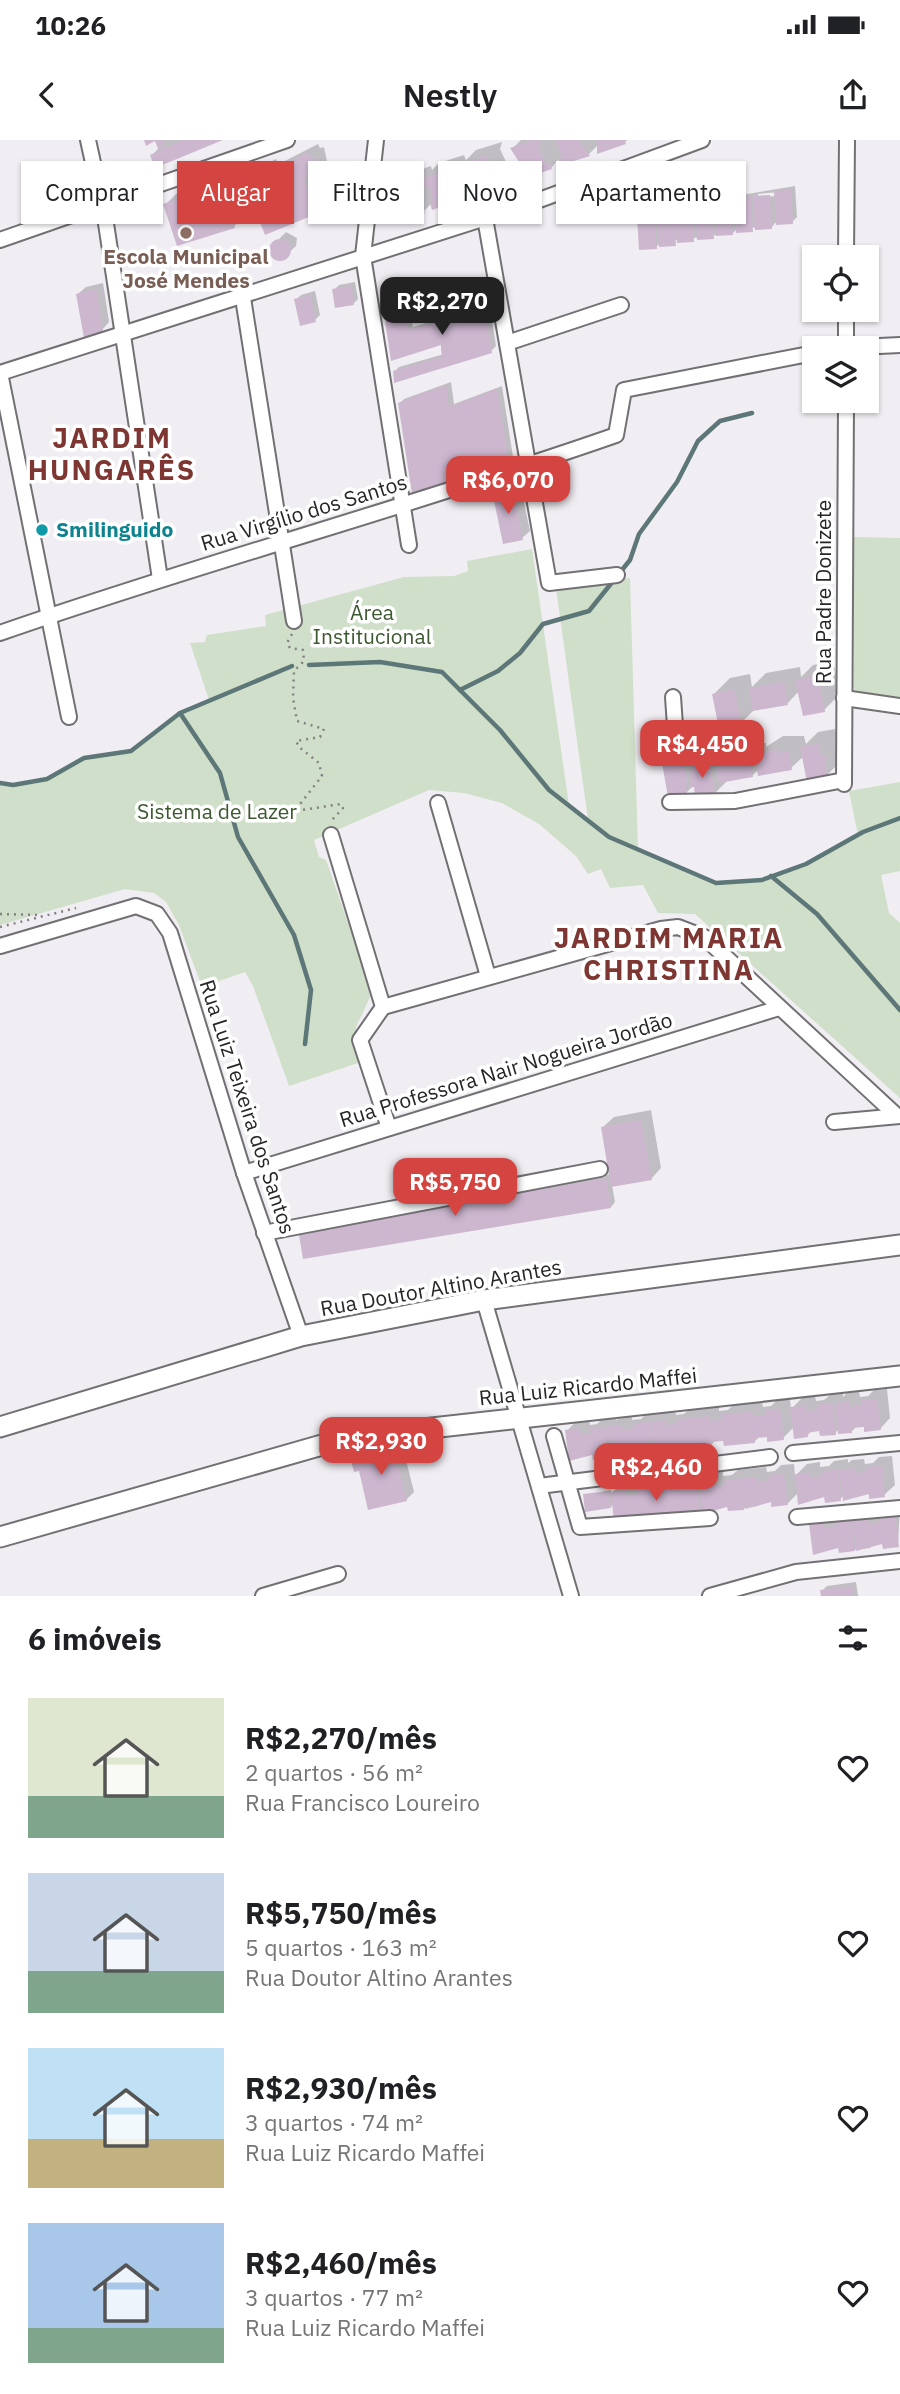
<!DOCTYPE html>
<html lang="pt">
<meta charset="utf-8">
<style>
:root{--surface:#fff;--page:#f6f6f6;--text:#202124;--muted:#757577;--accent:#d44541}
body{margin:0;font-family:"IBM Plex Sans",sans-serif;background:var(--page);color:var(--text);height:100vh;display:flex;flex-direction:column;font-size:26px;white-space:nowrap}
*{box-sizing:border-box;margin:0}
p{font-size:23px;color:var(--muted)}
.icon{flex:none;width:38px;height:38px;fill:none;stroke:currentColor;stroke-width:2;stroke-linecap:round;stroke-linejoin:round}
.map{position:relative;height:1456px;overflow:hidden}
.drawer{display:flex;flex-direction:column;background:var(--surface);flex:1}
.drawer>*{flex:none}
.banner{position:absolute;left:21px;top:21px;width:859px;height:63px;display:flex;gap:14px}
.fabs{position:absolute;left:802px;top:105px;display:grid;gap:14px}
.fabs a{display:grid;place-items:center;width:77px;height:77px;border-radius:0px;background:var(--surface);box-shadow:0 2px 5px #0004;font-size:35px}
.price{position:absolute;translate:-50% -60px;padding:0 16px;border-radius:14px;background:var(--accent);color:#fff;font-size:23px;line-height:46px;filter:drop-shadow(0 2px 4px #0008)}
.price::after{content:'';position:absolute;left:50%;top:42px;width:21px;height:16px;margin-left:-10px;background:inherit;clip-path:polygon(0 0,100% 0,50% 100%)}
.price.on{background:#222;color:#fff}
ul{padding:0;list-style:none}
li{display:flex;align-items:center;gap:21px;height:175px;padding:0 28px}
li span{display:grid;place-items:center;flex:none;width:196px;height:140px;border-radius:0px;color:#555}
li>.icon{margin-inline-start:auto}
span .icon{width:84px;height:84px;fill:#fffc;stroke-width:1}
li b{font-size:30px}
h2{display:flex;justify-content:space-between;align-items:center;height:84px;padding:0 28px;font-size:30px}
.pill{padding:0 24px;border-radius:0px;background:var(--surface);box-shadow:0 2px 5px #0004;font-size:24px;line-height:63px}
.pill.on{background:var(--accent);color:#fff}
.status{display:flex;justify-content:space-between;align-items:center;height:49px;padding:0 35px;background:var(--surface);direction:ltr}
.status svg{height:19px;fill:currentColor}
header{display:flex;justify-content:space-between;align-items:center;height:91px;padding:0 28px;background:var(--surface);font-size:32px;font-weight:600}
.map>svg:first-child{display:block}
.green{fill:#cfdfc9}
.shadow{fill:#0003;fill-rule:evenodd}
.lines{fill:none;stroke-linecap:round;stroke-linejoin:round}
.stream{stroke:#5d7677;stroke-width:4.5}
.building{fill:#ccb7cf}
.street-casing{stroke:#737074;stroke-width:18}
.secondary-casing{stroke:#737074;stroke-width:23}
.path{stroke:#838184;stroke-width:2.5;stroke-dasharray:2 5;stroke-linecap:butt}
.street{stroke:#fff;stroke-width:14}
.secondary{stroke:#fff;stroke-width:19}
.education-dot{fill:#8d6e63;stroke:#fff;stroke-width:2.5}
.culture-dot{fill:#0f9aa8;stroke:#fff;stroke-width:2.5}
.labels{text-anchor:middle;stroke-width:7;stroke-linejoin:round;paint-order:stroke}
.education-label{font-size:21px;font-weight:bold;fill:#785e54;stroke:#fff}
.street-label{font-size:21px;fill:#262527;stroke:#fff}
.culture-label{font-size:21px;font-weight:bold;fill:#0d838f;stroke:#fff;text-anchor:start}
.park-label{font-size:21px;fill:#3c5831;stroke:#fff}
.district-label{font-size:28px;font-weight:bold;letter-spacing:2px;fill:#7d3631;stroke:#fff}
</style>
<div class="status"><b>10:26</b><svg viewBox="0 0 49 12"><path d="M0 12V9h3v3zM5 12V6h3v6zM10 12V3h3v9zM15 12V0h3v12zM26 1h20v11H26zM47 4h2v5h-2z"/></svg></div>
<header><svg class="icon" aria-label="back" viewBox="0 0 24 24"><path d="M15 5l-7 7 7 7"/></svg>Nestly<svg class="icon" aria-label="share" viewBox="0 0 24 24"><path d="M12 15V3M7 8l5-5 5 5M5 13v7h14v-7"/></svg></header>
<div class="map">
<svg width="900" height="1456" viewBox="0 0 900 1456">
<rect width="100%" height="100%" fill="#f1eef3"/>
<!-- green -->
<g class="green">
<polygon points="853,397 900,398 900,558 863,555 854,549"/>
<path d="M532 409 569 665 588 680 556 448 630 438 638 710C657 718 699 741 717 743 768 748 815 719 858 695L849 651 900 642V731L881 735 889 773 900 783V958L695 774 658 773 643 745 610 748 601 729 588 734 576 716 539 684 502 663 464 653 429 650 314 700 319 717 326 720 369 843 370 857 356 887 361 922 289 946 253 846 245 832 202 847 179 785 166 762 154 753 125 749 0 785V643L13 645 47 639 84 618 131 611 180 573 209 560 190 503 205 502 207 495 266 486 265 475 404 437 454 436 468 431 467 421Z"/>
</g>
<!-- shadow -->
<g class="shadow">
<polygon points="156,0 219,0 152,15 159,8"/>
<polygon points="521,0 628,0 598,12 597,6 589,14 560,18 551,28 522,33 526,29 513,8"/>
<polygon points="502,2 500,9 509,28 514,25 515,29 499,45 470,50 461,58 432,63 424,71 398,74 392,57 385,52 401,37 431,26 432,30 439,23 464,15 466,20 476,10"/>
<polygon points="318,4 320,8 324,7 328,26 332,24 317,36 319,44 334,38 335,42 339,41 342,55 331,66 258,72 269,62 282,56 280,50 248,39 260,27 276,19 279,24"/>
<polygon points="232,36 245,76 234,86 165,65 176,54"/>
<path d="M795 46 797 77 792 82 775 83 772 87 738 88 733 93 661 102 656 107 639 77 644 72 659 71V74L664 69 697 66 701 62 721 58 735 57 736 60 741 55ZM779 52V56L758 57V54Z"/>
<polygon points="286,92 297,98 296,106 283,118 278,118 271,107"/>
<polygon points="355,142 358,159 353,164 334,150 339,145"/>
<polygon points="103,143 109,182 102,190 78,154 86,147"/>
<polygon points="487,147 496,206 491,211 394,232 399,227 444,214 442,202 392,218 387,182 392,177 409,171 413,187 439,179 437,166 442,161"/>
<polygon points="315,151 320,175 315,180 296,160 301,155"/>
<polygon points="451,242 454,264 502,246 513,317 508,322 399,264 404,259"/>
<polygon points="519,340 530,391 522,398 494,351 501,344"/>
<polygon points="833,521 840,554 824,570 799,551 788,563 755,569 741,583 714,554 730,538 750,534 752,547 766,533 800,527 801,537 813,525"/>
<polygon points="835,589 837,600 840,600 841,621 825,637 804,616 791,628 759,629 753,635 729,639 714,654 695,644 686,653 664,624 680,608 697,605 699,618 708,609 725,607 726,616 744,603 766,603 766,607 783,596 804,596 806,604 818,592"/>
<polygon points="651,970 661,1028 651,1039 612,1045 615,1062 611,1067 304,1085 611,1034 603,987 614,977"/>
<polygon points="887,1249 890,1278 880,1289 865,1285 857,1286 852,1291 839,1289 835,1293 812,1290 807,1296 794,1287 783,1298 769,1295 760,1296 755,1301 725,1304 725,1299 716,1300 711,1305 681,1303 673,1304 667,1310 638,1313 638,1308 629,1309 624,1314 594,1318 594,1312 567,1291 577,1280 589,1279 590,1285 597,1284 603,1278 616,1277 616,1280 632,1275 632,1280 641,1279 647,1273 675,1270 676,1275 684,1274 690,1269 719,1266 719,1271 728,1270 734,1264 762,1262 763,1267 771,1266 777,1260 790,1259 791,1269 803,1257 815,1256 816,1261 824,1260 830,1255 843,1253 843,1257 847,1253 859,1252 860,1257 868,1256 874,1250"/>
<polygon points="407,1299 410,1311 405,1316 414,1352 406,1360 360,1329 352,1318 360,1310"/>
<polygon points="892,1316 895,1345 884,1355 870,1352 844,1355 840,1359 799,1352 787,1364 772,1360 764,1361 758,1366 729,1370 729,1365 720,1366 715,1371 686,1374 685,1369 676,1370 671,1375 642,1373 614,1363 611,1367 585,1355 611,1350 611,1354 623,1342 636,1340 636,1345 644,1344 650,1339 679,1336 680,1341 688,1340 694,1334 723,1331 723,1336 732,1335 738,1330 766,1327 767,1332 775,1331 781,1325 794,1324 795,1336 807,1324 820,1322 820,1327 829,1326 834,1321 848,1319 848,1323 852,1320 864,1319 865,1324 873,1323 879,1317"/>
<polygon points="900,1367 898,1406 884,1402 875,1403 870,1408 841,1411 840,1406 811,1385 822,1374"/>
<polygon points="856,1442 858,1456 823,1456 822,1451 827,1446"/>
</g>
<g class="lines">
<!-- stream -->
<g class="stream">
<polyline points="309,525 380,522 442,532 500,590 549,650 609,697 716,743 762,740 806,724 863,692 900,678"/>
<polyline points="460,550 498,531 520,513 543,484 589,471 630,420 639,394 677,342 698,301 720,281 752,273"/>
<polyline points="180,573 220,633 238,697 294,795 311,850 305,904"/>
<polyline points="0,643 13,645 47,639 84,618 131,611 180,573 292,526"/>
<polyline points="771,736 817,774 900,870"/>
</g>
</g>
<!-- building -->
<g class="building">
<polygon points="144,0 162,0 165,7 158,9 155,1 146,6"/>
<polygon points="223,0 155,28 150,15 183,0"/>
<polygon points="533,0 540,0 542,4 538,6 545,24 549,23 552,29 523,39 520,33 525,31 510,8"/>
<polygon points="556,0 578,0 590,16 561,25 558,19 562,17"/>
<polygon points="597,0 625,0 626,4 597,14"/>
<polygon points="308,13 310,18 313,17 318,35 321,33 323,37 304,40 309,53 323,47 325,51 329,51 333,67 265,95 256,72 282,61 279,53 253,61 246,56 243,44 247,37 266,29 268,33"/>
<polygon points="487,16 489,22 485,24 493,42 498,40 500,46 470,57 468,50 472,49 466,33 461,34 458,25"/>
<polygon points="448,30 451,36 448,38 455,55 460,53 462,60 432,70 430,63 434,62 428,46 424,47 421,39"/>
<polygon points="415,41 418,49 412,51 418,68 422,66 425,73 395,83 392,76 396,75 390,59 386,61 383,52"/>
<polygon points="222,45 235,88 177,106 163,64"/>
<polygon points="791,50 793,84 776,85 774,51"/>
<polygon points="770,55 772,89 755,90 753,56"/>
<polygon points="751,58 753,92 736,93 734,59"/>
<polygon points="731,61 733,95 716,96 714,62"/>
<polygon points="711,65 714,99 697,100 694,66"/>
<polygon points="692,68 694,102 677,103 675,69"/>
<polygon points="674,72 676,106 659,107 657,73"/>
<polygon points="654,75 657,109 639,110 637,76"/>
<circle cx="280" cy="110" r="11"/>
<polygon points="351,146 354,165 335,168 332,149"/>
<polygon points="96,149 103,191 84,198 76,154"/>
<polygon points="482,151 492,213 394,243 393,231 442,217 441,209 441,205 391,221 385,181 405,175 408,190 437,182 435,166"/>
<polygon points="310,155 316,182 300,186 294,159"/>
<polygon points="446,245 449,267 497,249 509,323 412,354 398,263"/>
<polygon points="512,347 523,400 503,404 492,351"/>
<polygon points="818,536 825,572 803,576 795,540"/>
<polygon points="784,542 788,565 753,571 749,548"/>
<polygon points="734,549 742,585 719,589 712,554"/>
<polygon points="819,604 821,615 825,615 826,638 807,642 800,607"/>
<polygon points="776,609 777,613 789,611 792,630 758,636 755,617"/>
<polygon points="738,617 738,620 750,618 753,637 719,643 716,624"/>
<polygon points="682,620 688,642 685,643 687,654 668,657 662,623"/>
<polygon points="710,621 715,656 695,658 694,647 690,648 691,624"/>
<polygon points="641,980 652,1040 611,1047 601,987"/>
<polygon points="606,1038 611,1068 303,1119 298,1089"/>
<polygon points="877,1259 881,1290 864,1292 864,1287 852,1288 852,1293 838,1294 835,1263 849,1262 850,1267 862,1265 862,1260"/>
<polygon points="833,1263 836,1295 820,1296 819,1291 807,1293 808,1297 794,1299 790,1267 805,1266 805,1271 818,1270 817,1265"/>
<polygon points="780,1268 784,1300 767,1302 767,1297 755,1298 755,1303 724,1306 723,1301 711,1302 712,1307 680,1310 680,1305 668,1307 668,1311 654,1313 651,1282 665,1280 666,1285 678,1284 678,1279 709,1276 709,1281 722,1280 721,1274 737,1273 740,1302 738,1273 752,1271 753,1276 765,1275 765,1270"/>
<polygon points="650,1282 653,1314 637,1315 636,1310 624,1311 625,1316 610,1317 607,1286 622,1285 622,1290 635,1288 634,1283"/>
<polygon points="606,1286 609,1318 593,1320 592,1315 569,1321 565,1290 579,1288 580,1294 591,1293 590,1288"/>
<polygon points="400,1306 403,1320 397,1322 407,1361 368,1370 359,1331 354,1332 350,1317"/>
<polygon points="882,1325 885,1357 869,1359 869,1354 843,1361 839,1330 854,1328 855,1333 867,1332 866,1327"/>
<polygon points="838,1329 841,1361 825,1363 824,1357 798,1365 795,1334 810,1332 810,1337 823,1336 822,1331"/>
<polygon points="784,1334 788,1365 771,1367 771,1362 745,1369 744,1359 744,1370 728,1371 727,1367 702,1374 698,1343 713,1341 713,1346 726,1345 725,1340 756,1337 757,1342 769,1340 769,1335"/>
<polygon points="697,1342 700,1374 684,1376 684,1371 672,1372 672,1377 641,1381 640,1375 628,1377 629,1381 614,1383 611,1352 625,1350 626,1355 638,1354 638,1349 653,1347 655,1360 654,1347 669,1345 670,1350 682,1349 681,1344"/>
<polygon points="609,1351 611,1368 585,1372 583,1354"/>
<polygon points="895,1376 899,1407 883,1409 882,1404 856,1411 853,1380 868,1379 868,1384 880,1382 880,1377"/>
<polygon points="852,1380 855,1411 839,1413 838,1408 813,1415 809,1384 824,1383 824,1388 837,1386 836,1381"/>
<polygon points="852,1446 853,1456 821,1456 820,1450"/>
</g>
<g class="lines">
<defs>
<g id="street">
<polyline points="88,0 105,77 160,439"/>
<polyline points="376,0 363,116 409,405"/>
<polyline points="485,78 549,443 617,435"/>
<polyline points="0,100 287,0"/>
<polyline points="846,117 847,0"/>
<polyline points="243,158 294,481"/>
<polyline points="507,203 621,165"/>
<polyline points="839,208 900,205"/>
<polyline points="846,208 846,170"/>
<polyline points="0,233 523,66 702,0"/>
<polyline points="0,233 69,577"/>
<path d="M0 493C204 422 413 366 616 295L624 250 814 213"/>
<polyline points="673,557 676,600"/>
<polyline points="844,558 900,566"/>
<polyline points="844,644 846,261"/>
<polyline points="670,662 735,661 844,640"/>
<polyline points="438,663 488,836"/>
<polyline points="331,695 383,867 360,900 389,988"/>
<polyline points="0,806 136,766 157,774 170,793 244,1033 301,1196"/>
<polyline points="383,867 661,789 678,787 704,797 897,976"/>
<polyline points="834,982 900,976"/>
<polyline points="244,1033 779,868"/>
<polyline points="264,1093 600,1029"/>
<polyline points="484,1160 571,1456"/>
<polyline points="554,1296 580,1387 710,1378"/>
<polyline points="793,1313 900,1303"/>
<polyline points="539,1346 770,1317"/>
<polyline points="797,1377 900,1368"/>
<polyline points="263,1456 338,1434"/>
<polyline points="710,1456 796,1432 900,1421"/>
</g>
<g id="secondary">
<polyline points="0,1287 301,1196 484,1160 900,1105"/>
<polyline points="0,1397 350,1297 900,1236"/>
</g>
</defs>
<!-- street casing -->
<use href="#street" class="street-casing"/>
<!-- secondary casing -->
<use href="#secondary" class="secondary-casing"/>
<!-- path -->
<g class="path">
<polyline points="292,494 287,503 290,508 303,510 304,521 294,531 293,558 297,581 324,589 320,597 296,601 299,607 319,623 322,636 297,668 302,670 341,664 343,668 332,680"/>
<polyline points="0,774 40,775"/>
<polyline points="0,787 76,768"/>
</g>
<!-- street -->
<use href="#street" class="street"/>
<!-- secondary -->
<use href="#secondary" class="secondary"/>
</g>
<!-- markers -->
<circle class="education-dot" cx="186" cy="93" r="7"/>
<circle class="culture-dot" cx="42" cy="390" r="7"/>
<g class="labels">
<!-- education labels -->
<g class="education-label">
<text x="186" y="124">Escola Municipal<tspan x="186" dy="24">José Mendes</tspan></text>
</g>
<!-- street labels -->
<g class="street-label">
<text transform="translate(304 373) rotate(-17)" y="7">Rua Virgílio dos Santos</text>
<text transform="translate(824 452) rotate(-90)" y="7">Rua Padre Donizete</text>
<text transform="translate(506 930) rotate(-17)" y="7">Rua Professora Nair Nogueira Jordão</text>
<text transform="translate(247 967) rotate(72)" y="7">Rua Luiz Teixeira dos Santos</text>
<text transform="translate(441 1148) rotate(-10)" y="7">Rua Doutor Altino Arantes</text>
<text transform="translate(588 1247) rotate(-6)" y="7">Rua Luiz Ricardo Maffei</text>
</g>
<!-- culture labels -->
<g class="culture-label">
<text x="56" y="397">Smilinguido</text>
</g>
<!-- park labels -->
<g class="park-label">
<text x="372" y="480">Área<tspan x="372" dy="24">Institucional</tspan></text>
<text x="217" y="679">Sistema de Lazer</text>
</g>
<!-- district labels -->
<g class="district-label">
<text x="112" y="308">JARDIM<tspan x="112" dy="32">HUNGARÊS</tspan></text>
<text x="669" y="808">JARDIM MARIA<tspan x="669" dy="32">CHRISTINA</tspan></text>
</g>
</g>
</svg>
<div class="fabs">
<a><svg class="icon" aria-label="locate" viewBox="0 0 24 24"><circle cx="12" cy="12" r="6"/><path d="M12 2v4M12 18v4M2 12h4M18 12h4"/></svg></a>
<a><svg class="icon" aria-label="layers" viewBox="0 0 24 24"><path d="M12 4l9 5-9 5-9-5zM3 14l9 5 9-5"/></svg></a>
</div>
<b class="price on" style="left:442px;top:197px">R$2,270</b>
<b class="price" style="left:508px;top:376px">R$6,070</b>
<b class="price" style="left:702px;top:640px">R$4,450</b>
<b class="price" style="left:455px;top:1078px">R$5,750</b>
<b class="price" style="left:381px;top:1337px">R$2,930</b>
<b class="price" style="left:656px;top:1363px">R$2,460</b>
<div class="banner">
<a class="pill">Comprar</a>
<a class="pill on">Alugar</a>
<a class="pill">Filtros</a>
<a class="pill">Novo</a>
<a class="pill">Apartamento</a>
</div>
</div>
<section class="drawer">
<h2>6 imóveis<svg class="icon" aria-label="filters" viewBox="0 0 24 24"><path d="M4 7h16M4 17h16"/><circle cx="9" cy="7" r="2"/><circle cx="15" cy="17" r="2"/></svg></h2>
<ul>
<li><span style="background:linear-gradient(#dfe7d0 70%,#7fa58c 0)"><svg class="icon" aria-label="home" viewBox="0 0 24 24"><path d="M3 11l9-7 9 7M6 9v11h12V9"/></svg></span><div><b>R$2,270/mês</b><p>2 quartos · 56 m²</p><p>Rua Francisco Loureiro</p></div><svg class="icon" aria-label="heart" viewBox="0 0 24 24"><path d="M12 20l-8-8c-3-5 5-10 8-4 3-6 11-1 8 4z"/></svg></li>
<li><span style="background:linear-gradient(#c9d6e8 70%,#7fa58c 0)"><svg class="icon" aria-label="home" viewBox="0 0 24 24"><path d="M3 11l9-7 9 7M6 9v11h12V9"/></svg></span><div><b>R$5,750/mês</b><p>5 quartos · 163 m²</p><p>Rua Doutor Altino Arantes</p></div><svg class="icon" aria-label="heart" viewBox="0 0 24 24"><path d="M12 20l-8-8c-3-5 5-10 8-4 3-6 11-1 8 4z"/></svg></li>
<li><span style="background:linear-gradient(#bfe0f5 65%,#c2b280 0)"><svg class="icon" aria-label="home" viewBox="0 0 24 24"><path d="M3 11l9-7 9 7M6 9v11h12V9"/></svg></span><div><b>R$2,930/mês</b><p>3 quartos · 74 m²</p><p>Rua Luiz Ricardo Maffei</p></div><svg class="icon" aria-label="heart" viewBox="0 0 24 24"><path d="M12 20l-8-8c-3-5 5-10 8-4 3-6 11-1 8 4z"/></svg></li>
<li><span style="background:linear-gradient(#a9c7e8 75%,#7fa58c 0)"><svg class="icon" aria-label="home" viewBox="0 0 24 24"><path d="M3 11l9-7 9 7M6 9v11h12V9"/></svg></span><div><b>R$2,460/mês</b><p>3 quartos · 77 m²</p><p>Rua Luiz Ricardo Maffei</p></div><svg class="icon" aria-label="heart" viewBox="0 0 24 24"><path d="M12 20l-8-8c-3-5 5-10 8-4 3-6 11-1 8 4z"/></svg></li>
</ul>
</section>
